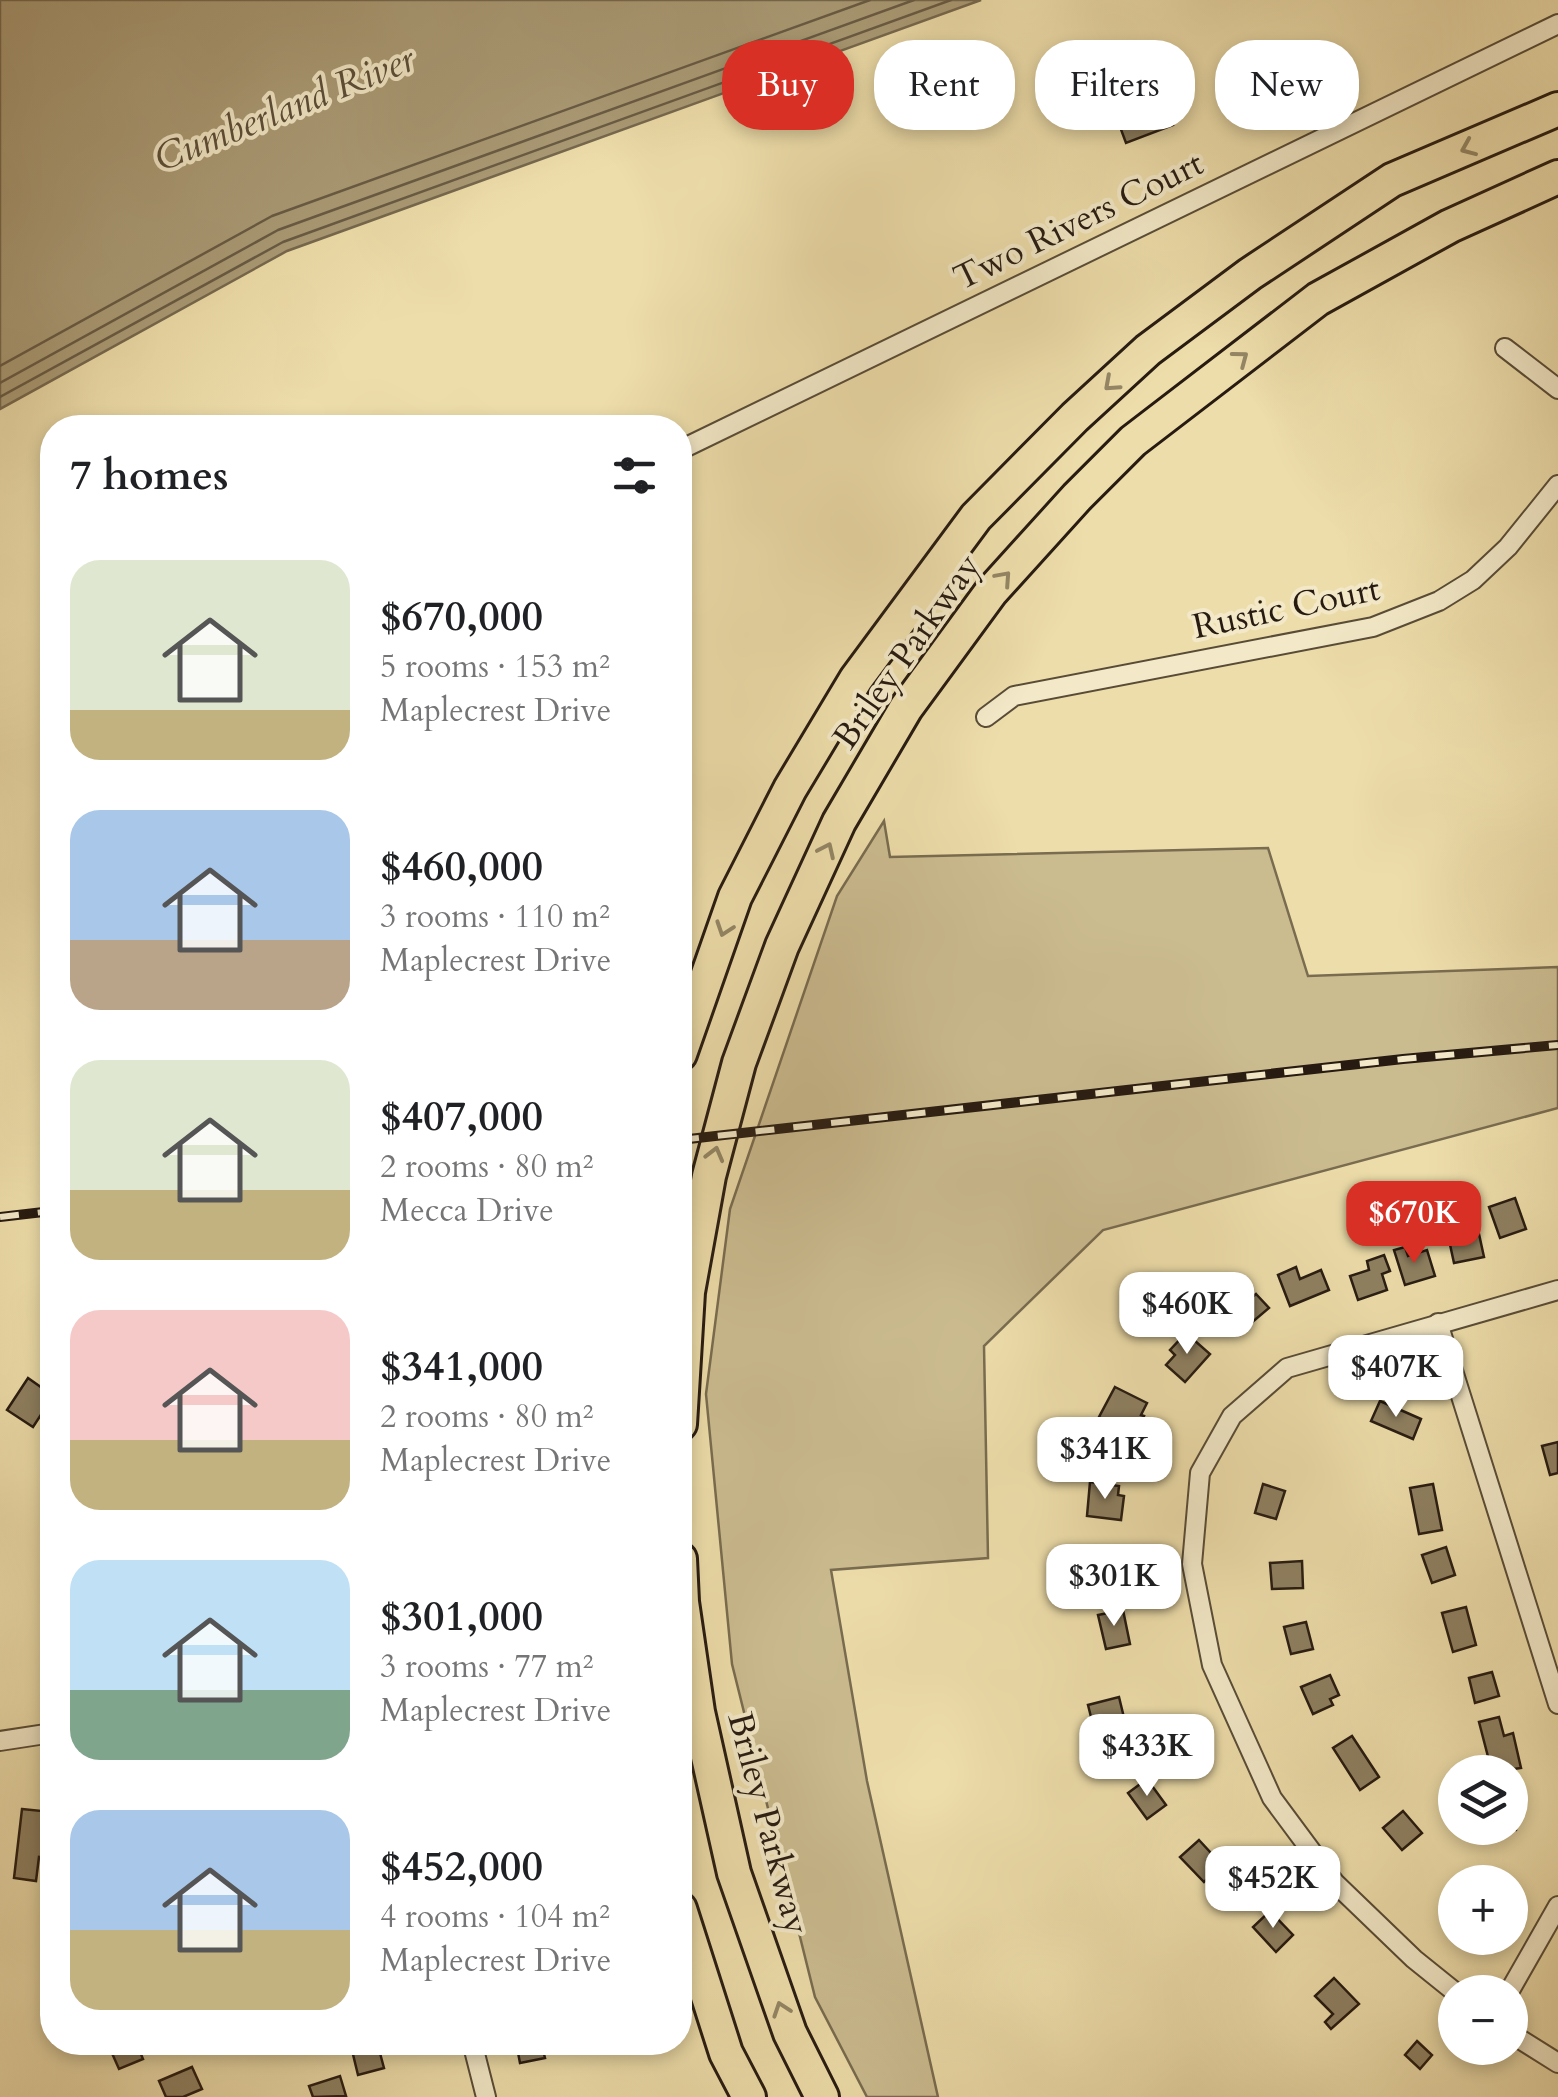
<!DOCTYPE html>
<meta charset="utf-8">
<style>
:root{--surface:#fff;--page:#f2f2f2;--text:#202124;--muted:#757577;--accent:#d93025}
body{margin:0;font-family:Cardo,serif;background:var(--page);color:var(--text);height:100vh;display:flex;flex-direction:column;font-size:38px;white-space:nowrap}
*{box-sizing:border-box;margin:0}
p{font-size:32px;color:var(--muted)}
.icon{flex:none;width:55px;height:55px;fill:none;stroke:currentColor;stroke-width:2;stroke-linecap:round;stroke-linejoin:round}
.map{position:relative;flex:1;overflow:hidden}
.panel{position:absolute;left:40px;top:415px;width:652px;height:1640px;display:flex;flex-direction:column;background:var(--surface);border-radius:40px;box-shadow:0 5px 15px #0003}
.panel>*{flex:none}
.top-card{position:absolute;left:722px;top:40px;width:685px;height:90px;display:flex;gap:20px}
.buttons{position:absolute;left:1438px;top:1755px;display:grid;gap:20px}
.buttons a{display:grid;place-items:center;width:90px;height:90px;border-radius:50%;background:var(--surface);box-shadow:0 5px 15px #0003;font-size:50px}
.price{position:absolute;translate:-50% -85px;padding:0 22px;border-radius:20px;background:#fff;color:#222;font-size:32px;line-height:65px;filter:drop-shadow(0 2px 5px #0008)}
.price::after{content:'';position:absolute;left:50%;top:60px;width:30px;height:22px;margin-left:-15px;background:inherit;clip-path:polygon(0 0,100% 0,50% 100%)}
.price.on{background:var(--accent);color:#fff}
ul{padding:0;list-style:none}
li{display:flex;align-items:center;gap:30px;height:250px;padding:0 30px}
li span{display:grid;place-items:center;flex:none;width:280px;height:200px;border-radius:30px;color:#555}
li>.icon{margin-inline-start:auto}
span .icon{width:120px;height:120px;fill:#fffc;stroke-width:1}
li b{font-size:42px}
h2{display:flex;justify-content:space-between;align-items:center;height:120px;padding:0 30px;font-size:42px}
.tag{padding:0 35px;border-radius:40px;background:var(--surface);box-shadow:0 5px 15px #0003;font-size:35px;line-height:90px}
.tag.on{background:var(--accent);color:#fff}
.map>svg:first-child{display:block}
.green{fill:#cbbc90;stroke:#796c50;stroke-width:2.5}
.water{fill:#aa9b76;stroke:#76684e;stroke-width:2.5}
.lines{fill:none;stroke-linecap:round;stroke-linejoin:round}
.shore{stroke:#685b44;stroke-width:2.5}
.building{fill:#8e8061;stroke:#271b11;stroke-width:2.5}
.street-casing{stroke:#584c37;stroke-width:22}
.highway-casing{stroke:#271b11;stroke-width:38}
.street{stroke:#f3e9c8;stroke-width:18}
.highway{stroke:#edddaa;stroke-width:32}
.rail-casing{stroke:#271b11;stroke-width:10}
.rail{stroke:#f3e9c8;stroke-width:6;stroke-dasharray:19;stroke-linecap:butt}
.oneway{stroke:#948665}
.labels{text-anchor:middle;stroke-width:8;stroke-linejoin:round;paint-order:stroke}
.street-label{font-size:35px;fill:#271b11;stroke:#f3e9c8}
.water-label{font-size:38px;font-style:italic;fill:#5b4e39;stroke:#f3e9c8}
</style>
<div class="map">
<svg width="1558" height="2097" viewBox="0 0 1558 2097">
<rect width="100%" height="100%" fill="#edddaa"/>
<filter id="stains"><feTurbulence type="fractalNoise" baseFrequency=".002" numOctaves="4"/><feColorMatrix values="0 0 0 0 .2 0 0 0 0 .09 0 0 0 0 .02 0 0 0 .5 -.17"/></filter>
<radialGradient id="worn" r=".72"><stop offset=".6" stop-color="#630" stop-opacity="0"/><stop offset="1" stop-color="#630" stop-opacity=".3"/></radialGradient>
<!-- green -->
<polygon class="green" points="884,821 890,857 1268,848 1308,976 1558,967 1558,1108 1103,1230 984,1346 988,1558 831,1570 867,1781 938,2097 867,2097 815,1997 732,1664 706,1394 730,1209 837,896"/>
<!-- water -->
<polygon class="water" points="0,0 981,0 287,251 0,409"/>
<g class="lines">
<!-- shore -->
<g class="shore">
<polyline points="0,366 272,216 870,0"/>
<polyline points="0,383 278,230 914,0"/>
<polyline points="0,397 283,242 951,0"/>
</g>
</g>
<!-- building -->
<g class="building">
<polygon points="1163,98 1173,125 1126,143 1116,116"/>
<polygon points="1515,1198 1526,1229 1500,1238 1489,1207"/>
<polygon points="1479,1234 1484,1257 1454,1263 1449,1240"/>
<polygon points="1405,1247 1408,1256 1427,1250 1435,1276 1405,1285 1394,1250"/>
<polygon points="1384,1255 1390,1271 1382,1274 1387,1290 1358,1300 1350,1276 1369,1270 1367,1261"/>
<polygon points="1296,1267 1300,1279 1321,1270 1329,1290 1290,1306 1278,1275"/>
<polygon points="1256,1294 1269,1308 1237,1335 1224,1320"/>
<polygon points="1186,1333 1210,1354 1185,1382 1166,1365 1175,1355 1170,1350"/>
<polygon points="28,1378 52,1395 52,1416 44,1410 33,1427 7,1410"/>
<polygon points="1115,1387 1147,1403 1141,1415 1144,1416 1135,1435 1099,1417"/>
<polygon points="1380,1401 1421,1419 1413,1439 1371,1421"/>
<polygon points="1558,1442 1558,1473 1550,1475 1542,1446"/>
<polygon points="1090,1482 1119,1486 1118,1495 1124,1496 1121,1520 1087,1516"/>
<polygon points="1263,1484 1285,1491 1276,1519 1255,1513"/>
<polygon points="1433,1484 1442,1530 1419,1534 1410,1488"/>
<polygon points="1446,1547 1455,1575 1432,1583 1422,1555"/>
<polygon points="1302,1561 1303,1588 1272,1589 1270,1563"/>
<polygon points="1466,1607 1476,1645 1453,1652 1442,1613"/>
<polygon points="1123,1610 1130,1644 1106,1649 1098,1615"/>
<polygon points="1306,1622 1313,1649 1291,1654 1284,1627"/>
<polygon points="1492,1672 1499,1696 1475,1703 1469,1678"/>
<polygon points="1330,1675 1339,1695 1330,1699 1333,1705 1313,1714 1301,1687"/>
<polygon points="1119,1697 1127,1730 1096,1737 1088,1705"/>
<polygon points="1499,1717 1504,1736 1513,1733 1521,1768 1492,1772 1479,1722"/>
<polygon points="1352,1736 1379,1777 1360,1790 1333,1748"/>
<polygon points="1147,1779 1166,1805 1147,1819 1128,1793"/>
<polygon points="1510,1787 1521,1788 1516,1830 1495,1828 1510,1828"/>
<polygon points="22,1809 52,1812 47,1858 39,1857 36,1881 14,1878"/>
<polygon points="1403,1811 1422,1833 1402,1850 1383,1828"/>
<polygon points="1199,1840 1222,1865 1204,1882 1180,1857"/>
<polygon points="1270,1911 1293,1935 1276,1952 1253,1927"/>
<polygon points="1334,1978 1359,2004 1331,2029 1325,2022 1333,2014 1315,1996"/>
<polygon points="1417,2041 1432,2055 1420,2069 1405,2055"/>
<polygon points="107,2042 136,2042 143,2059 119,2069"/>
<polygon points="350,2042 377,2042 384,2068 358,2075"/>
<polygon points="516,2042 541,2042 545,2058 520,2063"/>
<polygon points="192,2067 202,2089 183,2097 166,2097 159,2081"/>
<polygon points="340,2076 346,2096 313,2097 309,2086"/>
</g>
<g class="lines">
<defs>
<g id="street">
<polyline points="1505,348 1558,389"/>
<polyline points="680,450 1558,24"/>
<polyline points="986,717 1014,696 1373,627 1439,601 1473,580 1508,547 1558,485"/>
<polyline points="1438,1323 1558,1704"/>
<polyline points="0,1741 52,1733"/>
<polyline points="1455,1992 1414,1959 1335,1883 1272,1798 1212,1665 1192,1564 1200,1473 1232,1416 1287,1368 1558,1290"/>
<polyline points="1509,1992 1558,1906"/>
<polyline points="1510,2033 1558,2063"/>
<polyline points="472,2042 486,2097"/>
</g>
<g id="highway">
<polyline points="680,1054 735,897 790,789 856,679 976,517 1075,417 1148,350 1250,274 1392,180 1558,109"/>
<polyline points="680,1424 688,1292 709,1176 739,1063 782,946 839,822 906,708 991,592 1077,497 1133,441 1318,299 1450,226 1558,177"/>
<polyline points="680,1559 682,1602 698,1712 734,1873 790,2033 822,2097"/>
<polyline points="680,1909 726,2053 749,2097"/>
</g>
</defs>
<!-- street casing -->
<use href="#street" class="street-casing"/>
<!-- highway casing -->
<use href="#highway" class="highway-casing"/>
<!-- street -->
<use href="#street" class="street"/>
<!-- highway -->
<use href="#highway" class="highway"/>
<defs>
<g id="rail">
<polyline points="680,1140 1403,1059 1558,1045"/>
<polyline points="0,1217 52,1211"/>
</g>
</defs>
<!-- rail casing -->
<use href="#rail" class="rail-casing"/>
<!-- rail -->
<use href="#rail" class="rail"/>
</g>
<!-- one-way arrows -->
<defs><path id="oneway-chevron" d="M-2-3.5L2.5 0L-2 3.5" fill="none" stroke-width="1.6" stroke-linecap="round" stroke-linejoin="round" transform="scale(2.5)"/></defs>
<g class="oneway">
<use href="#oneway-chevron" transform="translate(1468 148) rotate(157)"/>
<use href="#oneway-chevron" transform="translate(1241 358) rotate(-37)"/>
<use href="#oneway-chevron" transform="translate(1111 384) rotate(138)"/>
<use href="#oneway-chevron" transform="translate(1004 578) rotate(-48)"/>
<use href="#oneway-chevron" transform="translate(827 850) rotate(-65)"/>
<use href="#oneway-chevron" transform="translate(724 929) rotate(109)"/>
<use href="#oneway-chevron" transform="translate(715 1154) rotate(-75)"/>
<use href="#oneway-chevron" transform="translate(781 2009) rotate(-109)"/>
</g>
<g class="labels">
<!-- street labels -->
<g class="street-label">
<text transform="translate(1078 220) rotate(-26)" y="12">Two Rivers Court</text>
<text transform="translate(1286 607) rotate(-12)" y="12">Rustic Court</text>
<text transform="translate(906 651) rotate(-55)" y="12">Briley Parkway</text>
<text transform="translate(769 1823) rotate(75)" y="12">Briley Parkway</text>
</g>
<!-- water labels -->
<g class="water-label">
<text transform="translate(284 108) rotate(-22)" y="13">Cumberland River</text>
</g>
</g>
<rect width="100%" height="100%" filter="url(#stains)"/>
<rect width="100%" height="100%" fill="url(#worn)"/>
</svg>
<div class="buttons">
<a><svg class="icon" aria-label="layers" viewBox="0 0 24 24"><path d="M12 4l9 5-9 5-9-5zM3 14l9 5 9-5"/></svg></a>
<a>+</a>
<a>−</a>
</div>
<b class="price on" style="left:1414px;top:1266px">$670K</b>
<b class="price" style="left:1187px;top:1357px">$460K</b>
<b class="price" style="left:1396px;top:1420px">$407K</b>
<b class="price" style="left:1105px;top:1502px">$341K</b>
<b class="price" style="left:1114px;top:1629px">$301K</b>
<b class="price" style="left:1147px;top:1799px">$433K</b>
<b class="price" style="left:1273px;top:1931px">$452K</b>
<div class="top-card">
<a class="tag on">Buy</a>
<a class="tag">Rent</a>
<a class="tag">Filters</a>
<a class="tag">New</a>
</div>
<section class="panel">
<h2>7 homes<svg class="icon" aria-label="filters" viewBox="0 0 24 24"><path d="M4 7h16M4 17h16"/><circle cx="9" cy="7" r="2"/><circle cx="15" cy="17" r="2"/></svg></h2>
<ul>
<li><span style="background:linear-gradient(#dfe7d0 75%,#c2b280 0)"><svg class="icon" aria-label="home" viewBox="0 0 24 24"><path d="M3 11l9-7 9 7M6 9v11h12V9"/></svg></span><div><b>$670,000</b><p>5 rooms · 153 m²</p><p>Maplecrest Drive</p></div></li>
<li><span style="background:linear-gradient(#a9c7e8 65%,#b9a48a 0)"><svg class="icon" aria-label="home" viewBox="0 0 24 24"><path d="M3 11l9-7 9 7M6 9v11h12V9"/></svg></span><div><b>$460,000</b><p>3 rooms · 110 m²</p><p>Maplecrest Drive</p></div></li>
<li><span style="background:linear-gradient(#dfe7d0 65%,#c2b280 0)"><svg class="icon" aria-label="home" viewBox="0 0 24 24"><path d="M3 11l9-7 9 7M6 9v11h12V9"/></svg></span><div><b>$407,000</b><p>2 rooms · 80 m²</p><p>Mecca Drive</p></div></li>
<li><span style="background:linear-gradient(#f6c9c9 65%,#c2b280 0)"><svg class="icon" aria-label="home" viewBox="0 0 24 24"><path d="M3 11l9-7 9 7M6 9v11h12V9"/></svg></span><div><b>$341,000</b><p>2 rooms · 80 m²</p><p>Maplecrest Drive</p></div></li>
<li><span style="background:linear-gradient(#bfe0f5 65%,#7fa58c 0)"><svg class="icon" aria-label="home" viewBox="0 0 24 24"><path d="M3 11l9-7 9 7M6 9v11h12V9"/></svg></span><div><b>$301,000</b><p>3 rooms · 77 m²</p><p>Maplecrest Drive</p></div></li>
<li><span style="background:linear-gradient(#a9c7e8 60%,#c2b280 0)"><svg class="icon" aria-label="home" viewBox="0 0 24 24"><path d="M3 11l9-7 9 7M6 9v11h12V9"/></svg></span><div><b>$452,000</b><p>4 rooms · 104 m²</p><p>Maplecrest Drive</p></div></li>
</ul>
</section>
</div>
